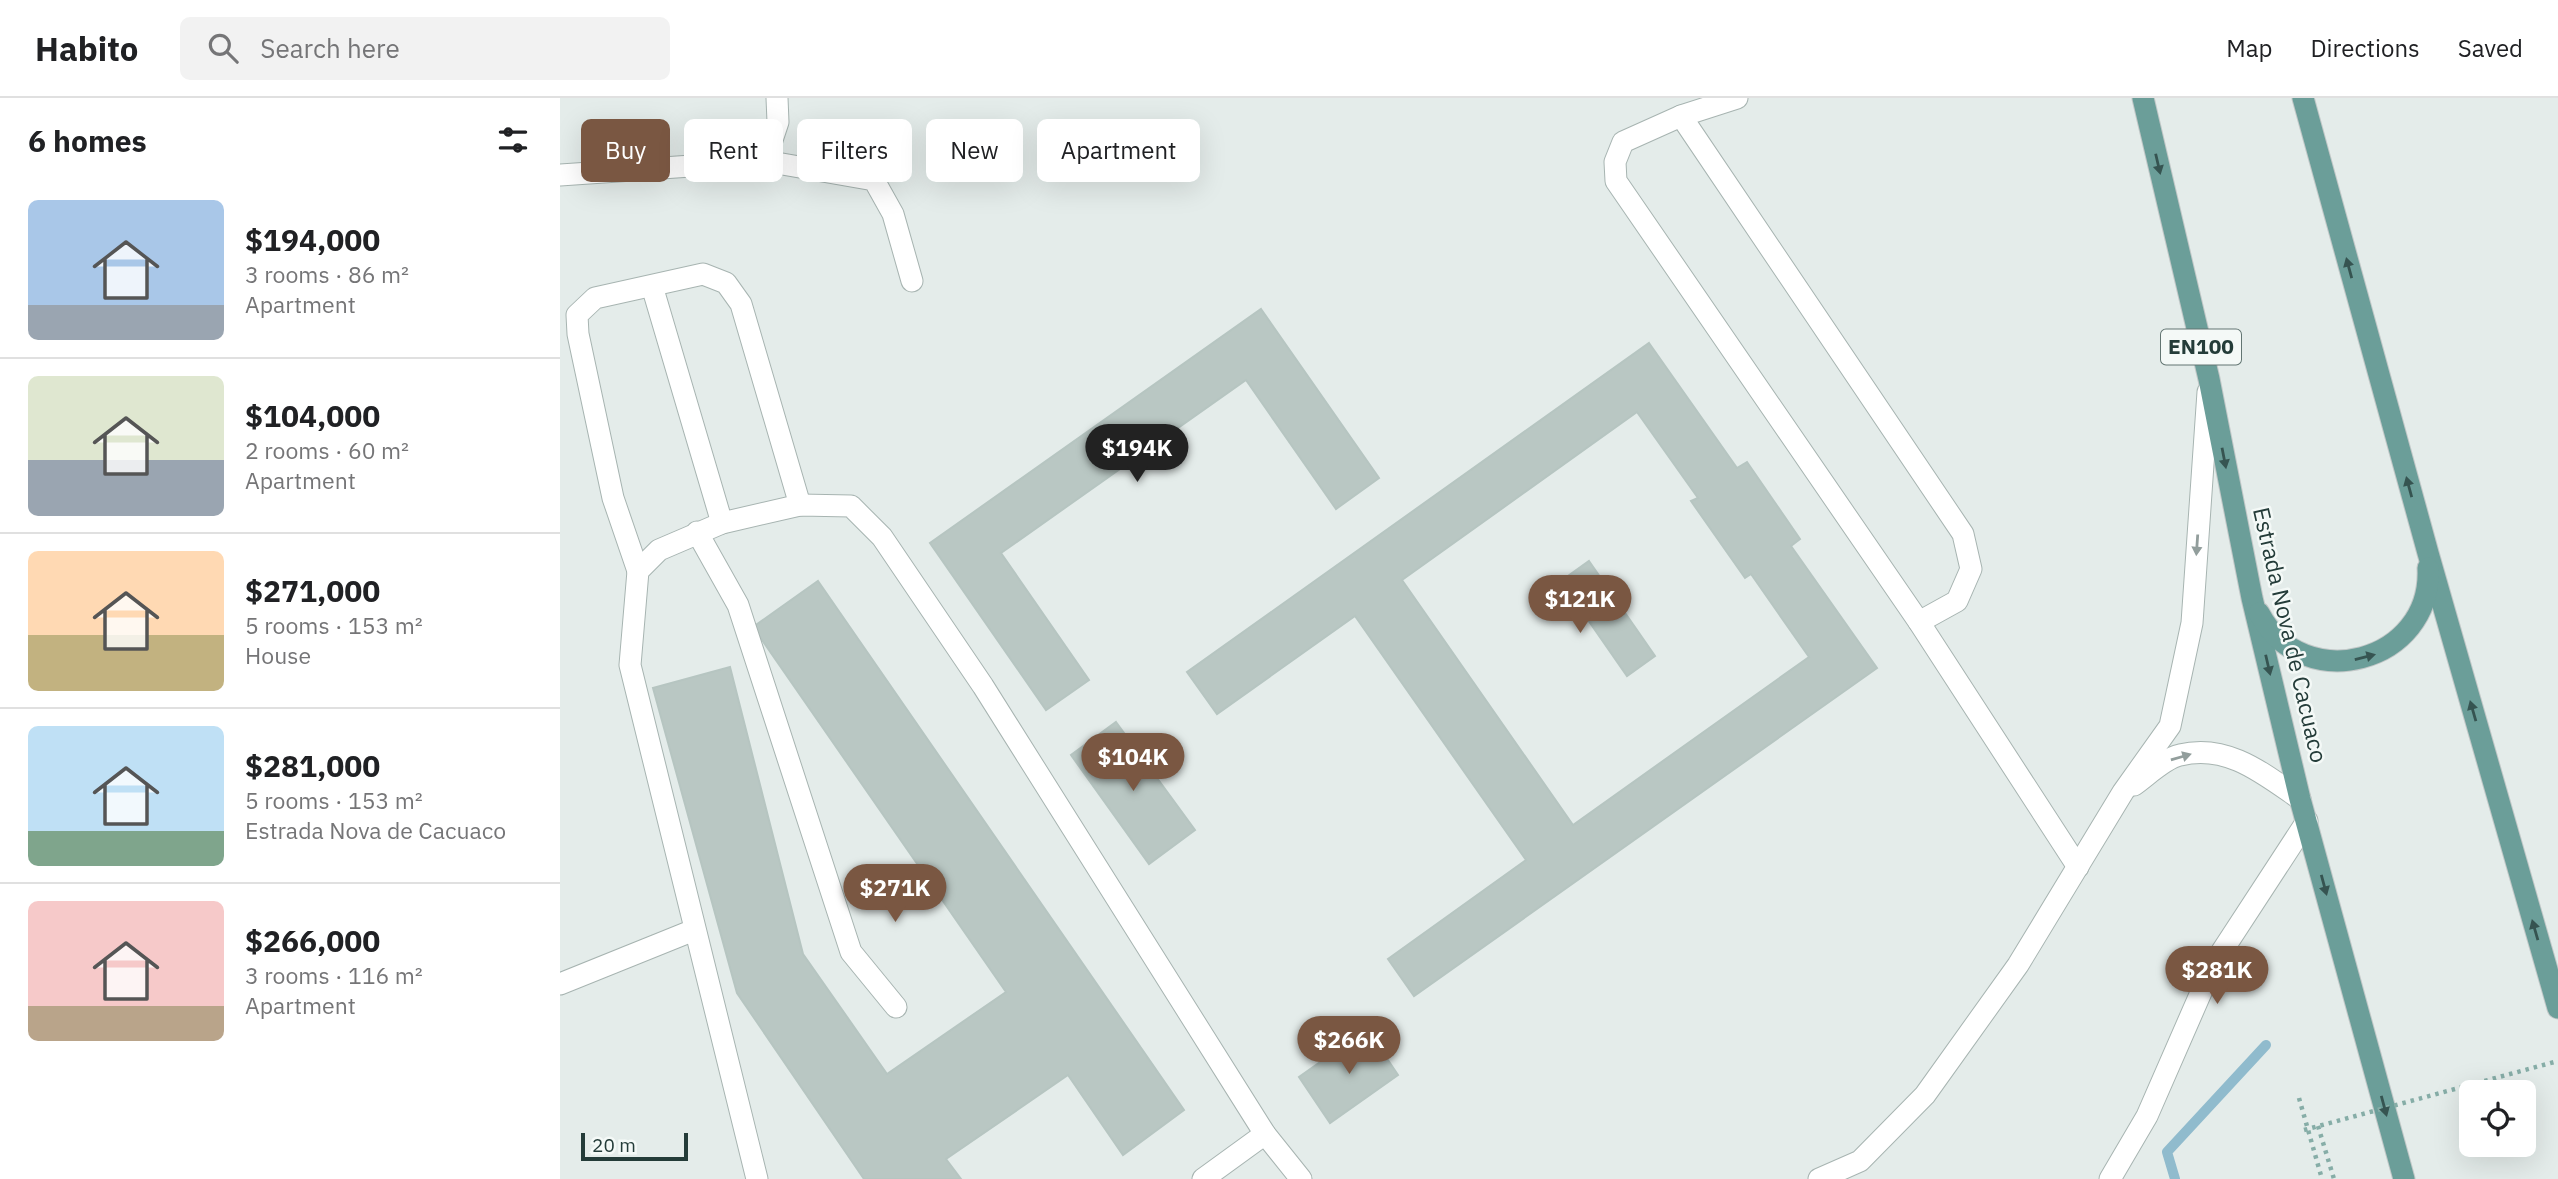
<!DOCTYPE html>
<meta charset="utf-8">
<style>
:root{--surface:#fff;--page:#f2f2f2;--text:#202124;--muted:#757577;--line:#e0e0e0;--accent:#7a5742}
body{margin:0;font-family:"IBM Plex Sans",sans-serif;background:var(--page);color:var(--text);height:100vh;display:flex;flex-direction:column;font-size:26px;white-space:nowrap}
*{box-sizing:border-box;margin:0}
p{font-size:23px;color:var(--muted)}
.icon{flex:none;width:38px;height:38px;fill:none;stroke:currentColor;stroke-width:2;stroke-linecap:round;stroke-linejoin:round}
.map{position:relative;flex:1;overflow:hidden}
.panel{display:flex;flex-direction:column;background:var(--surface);width:560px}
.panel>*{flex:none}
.banner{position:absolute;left:21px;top:21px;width:665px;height:63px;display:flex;gap:14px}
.buttons{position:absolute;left:1899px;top:982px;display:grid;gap:14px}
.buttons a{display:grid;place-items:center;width:77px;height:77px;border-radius:10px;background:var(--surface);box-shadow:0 7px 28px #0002;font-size:35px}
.scale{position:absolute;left:21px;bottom:18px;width:107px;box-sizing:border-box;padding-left:7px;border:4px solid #243c39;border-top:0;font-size:19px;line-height:24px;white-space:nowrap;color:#243c39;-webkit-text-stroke:5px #f4f9f7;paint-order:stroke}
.price{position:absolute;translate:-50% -60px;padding:0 16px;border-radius:24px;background:var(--accent);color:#fff;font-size:23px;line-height:46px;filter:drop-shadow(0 2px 4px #0008)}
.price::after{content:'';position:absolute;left:50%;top:42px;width:21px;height:16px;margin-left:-10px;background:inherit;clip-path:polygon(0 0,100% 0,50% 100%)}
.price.on{background:#222;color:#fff}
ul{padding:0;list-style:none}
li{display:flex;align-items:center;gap:21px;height:175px;padding:0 28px}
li+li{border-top:2px solid var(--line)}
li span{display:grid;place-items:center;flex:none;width:196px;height:140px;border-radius:10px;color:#555}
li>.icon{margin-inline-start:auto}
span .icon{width:84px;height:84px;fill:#fffc;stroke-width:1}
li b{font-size:30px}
h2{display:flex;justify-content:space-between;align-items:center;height:84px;padding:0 28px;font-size:30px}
.tag{padding:0 24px;border-radius:10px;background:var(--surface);box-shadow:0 7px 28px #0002;font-size:24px;line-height:63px}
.tag.on{background:var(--accent);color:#fff}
header{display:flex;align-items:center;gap:42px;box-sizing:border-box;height:98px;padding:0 35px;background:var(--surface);border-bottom:2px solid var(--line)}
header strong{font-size:33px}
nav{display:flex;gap:38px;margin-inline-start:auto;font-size:24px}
.search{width:490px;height:63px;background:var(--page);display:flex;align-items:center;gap:18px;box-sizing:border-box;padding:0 24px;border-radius:10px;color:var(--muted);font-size:26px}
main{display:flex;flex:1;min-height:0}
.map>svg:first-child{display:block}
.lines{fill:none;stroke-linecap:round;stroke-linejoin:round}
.stream{stroke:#90bbcd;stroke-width:10}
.building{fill:#b9c7c3;stroke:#b6c5c1;stroke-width:2;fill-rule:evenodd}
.minor-casing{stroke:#a7b4b1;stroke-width:23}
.major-casing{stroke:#c2c8c8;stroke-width:23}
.path{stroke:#86ada7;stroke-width:4.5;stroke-dasharray:3.5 5;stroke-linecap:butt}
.minor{stroke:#fff;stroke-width:21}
.major{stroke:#6b9e99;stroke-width:21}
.path-bridge{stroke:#86ada7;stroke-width:4.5;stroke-dasharray:3.5 5;stroke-linecap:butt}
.oneway{fill:#365451}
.oneway2{fill:#929e9c}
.labels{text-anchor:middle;stroke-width:5;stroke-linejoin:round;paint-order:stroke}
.shield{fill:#f4f9f7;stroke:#627572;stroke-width:2}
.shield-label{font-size:21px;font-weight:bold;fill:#243c39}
.street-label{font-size:23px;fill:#243c39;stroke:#f4f9f7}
</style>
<header>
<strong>Habito</strong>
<div class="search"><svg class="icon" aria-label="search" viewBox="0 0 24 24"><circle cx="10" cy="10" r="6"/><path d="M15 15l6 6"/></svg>Search here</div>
<nav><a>Map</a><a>Directions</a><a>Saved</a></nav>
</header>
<main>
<section class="panel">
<h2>6 homes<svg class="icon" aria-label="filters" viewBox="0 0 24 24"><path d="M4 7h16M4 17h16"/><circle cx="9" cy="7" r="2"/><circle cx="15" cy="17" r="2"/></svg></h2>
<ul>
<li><span style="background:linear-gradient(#a9c7e8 75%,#9aa5b1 0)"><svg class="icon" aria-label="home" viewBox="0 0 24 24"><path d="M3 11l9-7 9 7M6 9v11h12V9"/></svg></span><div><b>$194,000</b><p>3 rooms · 86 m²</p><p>Apartment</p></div></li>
<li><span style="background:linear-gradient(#dfe7d0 60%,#9aa5b1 0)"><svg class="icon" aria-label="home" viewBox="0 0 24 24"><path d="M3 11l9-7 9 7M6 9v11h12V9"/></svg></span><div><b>$104,000</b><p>2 rooms · 60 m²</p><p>Apartment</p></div></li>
<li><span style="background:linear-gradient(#ffd9b3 60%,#c2b280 0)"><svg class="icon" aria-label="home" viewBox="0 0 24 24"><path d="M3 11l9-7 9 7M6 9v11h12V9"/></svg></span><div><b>$271,000</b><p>5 rooms · 153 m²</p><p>House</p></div></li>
<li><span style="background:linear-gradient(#bfe0f5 75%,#7fa58c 0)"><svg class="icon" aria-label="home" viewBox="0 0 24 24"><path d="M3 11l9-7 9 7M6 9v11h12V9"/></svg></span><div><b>$281,000</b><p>5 rooms · 153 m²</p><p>Estrada Nova de Cacuaco</p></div></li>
<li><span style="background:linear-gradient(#f6c9c9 75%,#b9a48a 0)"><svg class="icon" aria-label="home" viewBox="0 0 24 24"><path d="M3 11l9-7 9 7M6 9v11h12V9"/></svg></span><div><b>$266,000</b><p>3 rooms · 116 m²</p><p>Apartment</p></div></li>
</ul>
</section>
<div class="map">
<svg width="1998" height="1081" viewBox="0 0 1998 1081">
<rect width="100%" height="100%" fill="#e4ecea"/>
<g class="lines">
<!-- stream -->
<polyline class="stream" points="1615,1081 1607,1054 1706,947"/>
</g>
<!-- building -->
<g class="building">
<polygon points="701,211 819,380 776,411 686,282 441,455 529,582 486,612 370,445"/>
<path d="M1089 245 1177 370 1187 364 1240 441 1231 448 1317 570 854 898 828 861 966 762 795 518 657 616 627 574ZM1077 314 1138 400 1131 403 1185 480 1191 476 1249 559 1013 727 842 482Z"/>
<polygon points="1029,463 1095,558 1067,578 1001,483"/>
<polygon points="258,483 624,1012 563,1057 508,977 386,1061 401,1081 304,1081 177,895 93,590 170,569 243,856 327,976 446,894 193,529"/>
<polygon points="556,624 635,732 589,766 511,657"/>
<polygon points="807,931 838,977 770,1025 739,979"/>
</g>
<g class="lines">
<defs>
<g id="minor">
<polyline points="1177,0 1121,18 1063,44 1055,64 1056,83 1359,524 1518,769"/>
<polyline points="1121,18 1403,436 1411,471 1397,503 1359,524"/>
<polyline points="205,63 314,82 333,116 352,183"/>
<polyline points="0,77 205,63 218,24 217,0"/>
<polyline points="92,188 162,425"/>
<polyline points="137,434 178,507 291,854 336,909"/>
<polyline points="78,473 53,400 18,236 17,217 35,200 143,176 166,185 181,206 240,407"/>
<path d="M1574 687C1587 678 1605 660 1620 657 1667 645 1704 676 1740 701"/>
<polyline points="0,886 134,832"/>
<polyline points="197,1081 70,567 78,473 99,452 162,425 240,407 291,408 322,439 423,588 705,1036 741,1081"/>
<polyline points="643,1081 705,1036"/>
<polyline points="1259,1081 1300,1063 1365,997 1458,867 1563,694 1610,628 1632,525 1648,294"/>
<polyline points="1550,1081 1587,1018 1653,867 1747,723"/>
</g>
<g id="major">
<polyline points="1583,0 1649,281 1692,500 1740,701 1844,1081"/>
<polyline points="1743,0 1868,455 1998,910"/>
<path d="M1699 515C1743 599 1873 565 1868 470"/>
</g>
</defs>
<!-- minor casing -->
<use href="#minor" class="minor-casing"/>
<!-- major casing -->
<use href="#major" class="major-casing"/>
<!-- path -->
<g class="path">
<polyline points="1739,1000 1762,1081"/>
<polyline points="1758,1028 1774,1081"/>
</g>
<!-- minor -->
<use href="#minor" class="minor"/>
<!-- major -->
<use href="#major" class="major"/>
<!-- path-bridge -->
<polyline class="path-bridge" points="1744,1032 1998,963"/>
</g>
<!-- one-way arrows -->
<defs><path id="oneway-solid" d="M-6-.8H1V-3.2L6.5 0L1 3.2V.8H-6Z" transform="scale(1.75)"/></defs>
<g class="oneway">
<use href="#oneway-solid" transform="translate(1598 66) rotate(77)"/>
<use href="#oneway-solid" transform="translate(1789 170) rotate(-105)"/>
<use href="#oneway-solid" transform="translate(1664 360) rotate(79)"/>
<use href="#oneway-solid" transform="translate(1849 389) rotate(-105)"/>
<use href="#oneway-solid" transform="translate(1805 559) rotate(-14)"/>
<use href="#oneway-solid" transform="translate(1708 567) rotate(77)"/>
<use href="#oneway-solid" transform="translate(1913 613) rotate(-106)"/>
<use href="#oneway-solid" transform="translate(1764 787) rotate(75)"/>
<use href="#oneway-solid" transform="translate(1975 832) rotate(-106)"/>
<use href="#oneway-solid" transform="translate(1824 1008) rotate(75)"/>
</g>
<g class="oneway2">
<use href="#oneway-solid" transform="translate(1637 447) rotate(94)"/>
<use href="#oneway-solid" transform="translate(1621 659) rotate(-16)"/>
</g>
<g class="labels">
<!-- shield labels -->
<rect class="shield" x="1601" y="231.5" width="80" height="35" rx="5"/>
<g class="shield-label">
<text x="1641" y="256">EN100</text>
</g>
<!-- street labels -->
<g class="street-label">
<text transform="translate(1730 537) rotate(77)" y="8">Estrada Nova de Cacuaco</text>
</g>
</g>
</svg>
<div class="buttons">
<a><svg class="icon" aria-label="locate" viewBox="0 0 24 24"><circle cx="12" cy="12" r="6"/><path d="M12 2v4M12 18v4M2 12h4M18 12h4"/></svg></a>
</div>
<div class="scale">20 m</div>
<b class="price on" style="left:577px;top:386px">$194K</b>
<b class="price" style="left:1020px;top:537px">$121K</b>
<b class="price" style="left:573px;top:695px">$104K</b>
<b class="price" style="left:335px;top:826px">$271K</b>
<b class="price" style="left:1657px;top:908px">$281K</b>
<b class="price" style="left:789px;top:978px">$266K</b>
<div class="banner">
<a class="tag on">Buy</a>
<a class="tag">Rent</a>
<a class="tag">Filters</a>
<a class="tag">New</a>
<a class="tag">Apartment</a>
</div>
</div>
</main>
